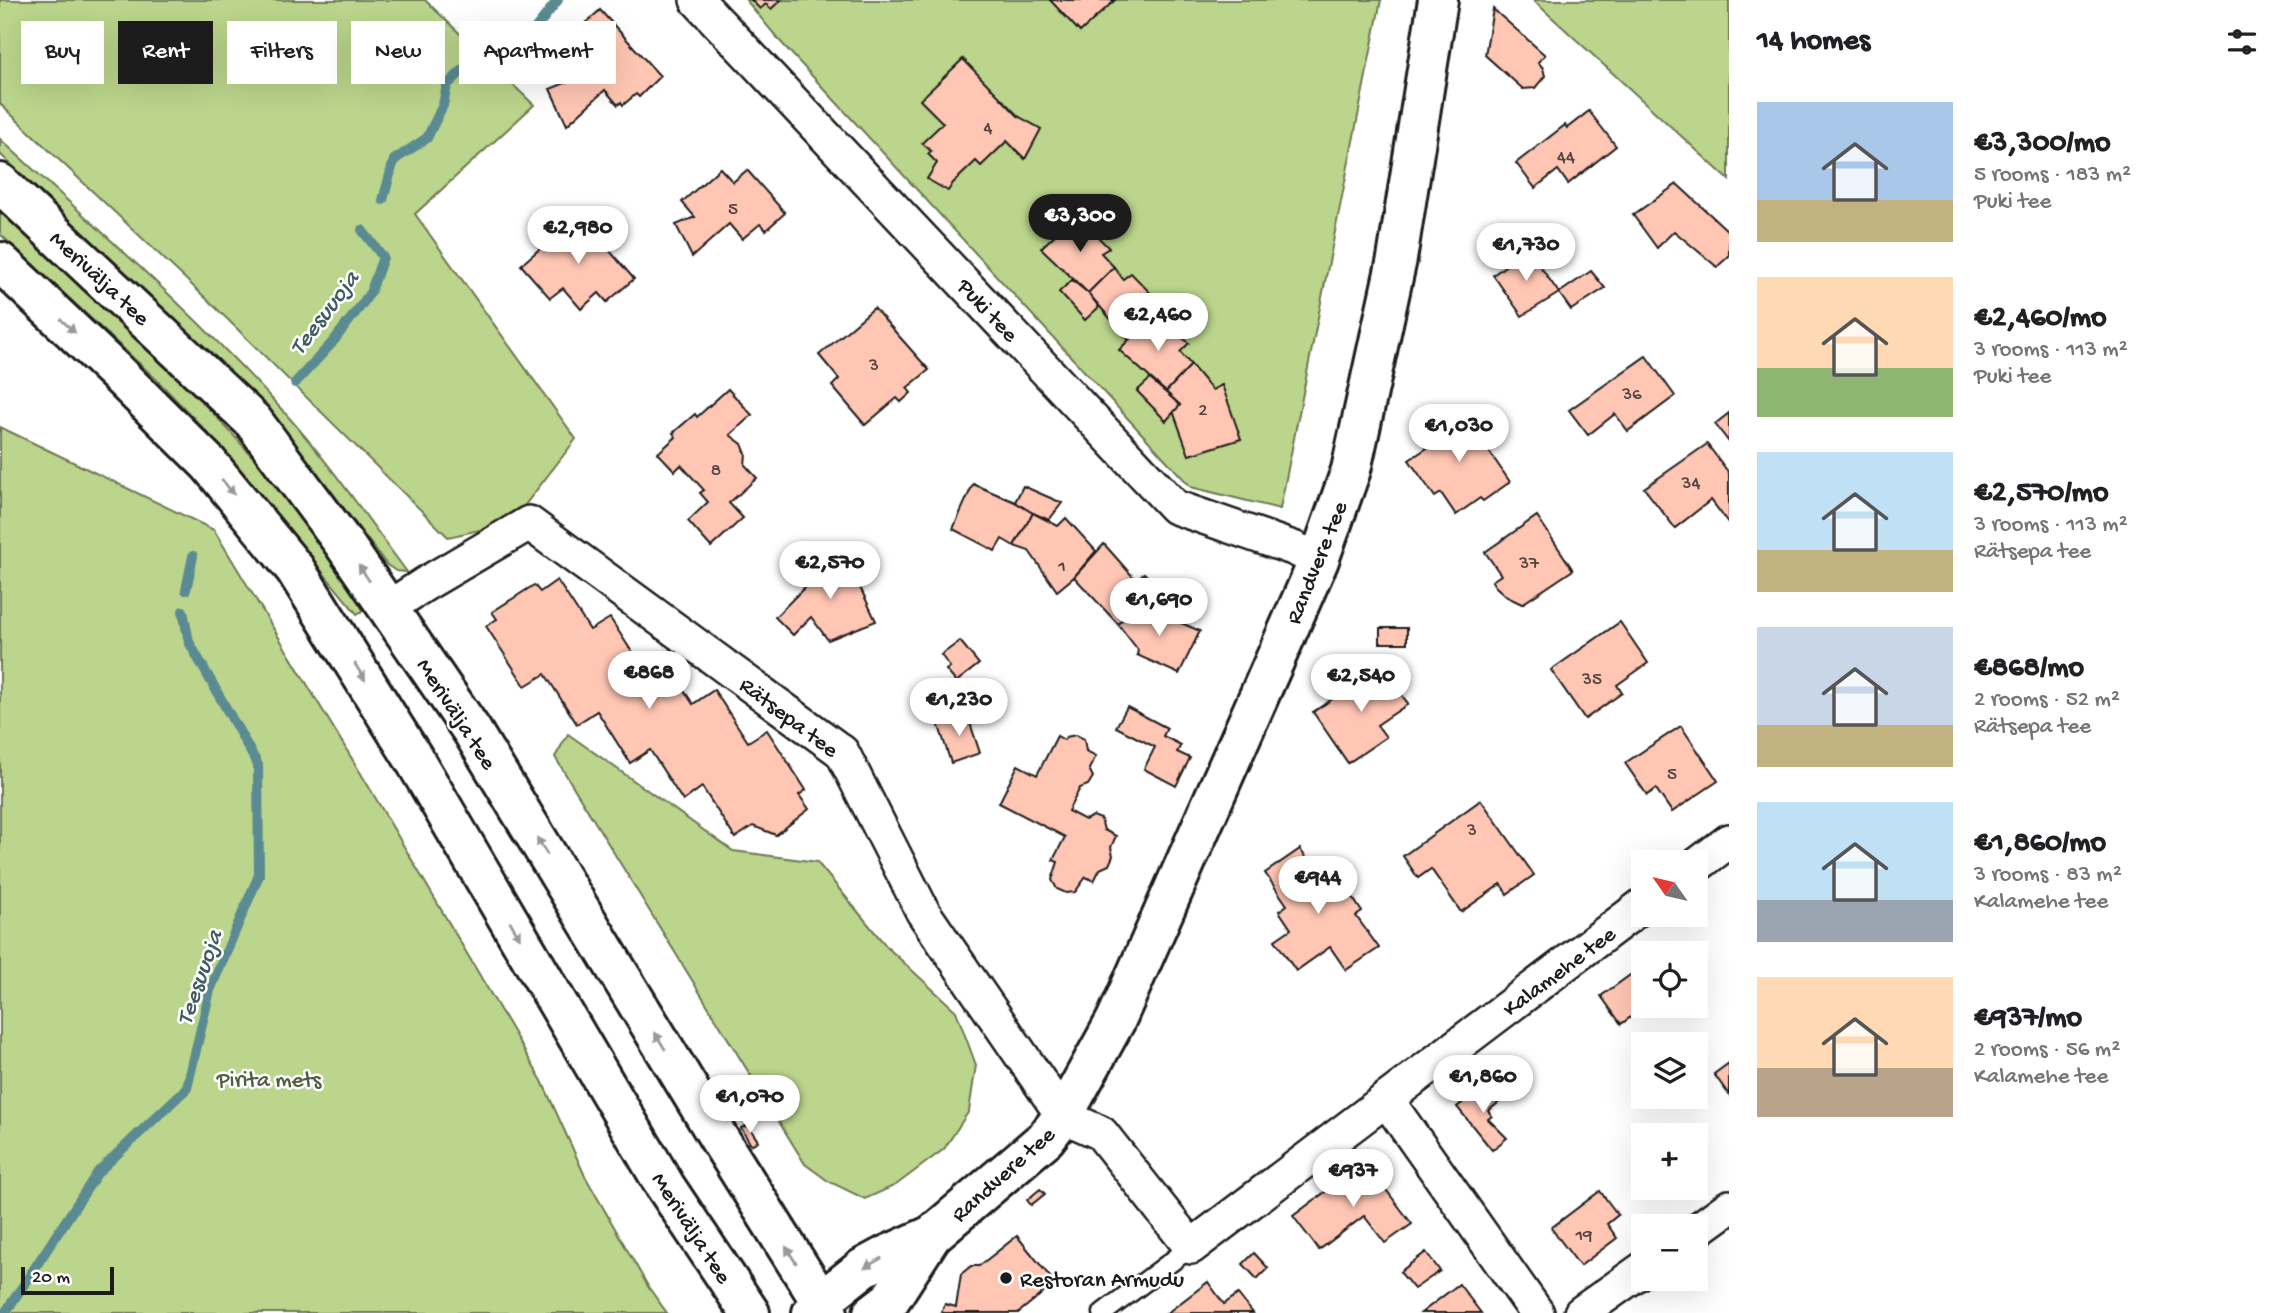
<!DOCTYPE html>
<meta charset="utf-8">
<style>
:root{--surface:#fff;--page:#f6f6f6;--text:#202124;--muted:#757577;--accent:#1c1c1c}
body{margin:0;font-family:"Gochi Hand",sans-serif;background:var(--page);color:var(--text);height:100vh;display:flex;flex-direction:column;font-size:26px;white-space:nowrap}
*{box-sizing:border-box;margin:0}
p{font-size:23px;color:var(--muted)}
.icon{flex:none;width:38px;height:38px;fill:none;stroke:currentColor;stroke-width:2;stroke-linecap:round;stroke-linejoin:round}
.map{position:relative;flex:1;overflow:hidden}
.drawer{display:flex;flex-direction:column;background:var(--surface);width:560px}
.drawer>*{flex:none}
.hud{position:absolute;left:21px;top:21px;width:665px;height:63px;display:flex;gap:14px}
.needle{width:46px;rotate:304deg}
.tools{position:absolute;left:1631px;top:850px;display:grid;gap:14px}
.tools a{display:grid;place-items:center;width:77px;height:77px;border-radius:0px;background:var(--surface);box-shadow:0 7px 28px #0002;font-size:35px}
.scale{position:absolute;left:21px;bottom:18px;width:93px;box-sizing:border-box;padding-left:7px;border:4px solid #1c1c1c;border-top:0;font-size:19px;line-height:24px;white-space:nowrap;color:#1c1c1c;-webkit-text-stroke:5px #fff;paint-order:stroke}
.price{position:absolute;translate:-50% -60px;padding:0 16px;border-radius:24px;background:#fff;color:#222;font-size:23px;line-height:46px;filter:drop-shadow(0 2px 4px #0008)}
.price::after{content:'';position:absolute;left:50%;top:42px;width:21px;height:16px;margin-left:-10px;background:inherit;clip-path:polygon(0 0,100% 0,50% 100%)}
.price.on{background:var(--accent);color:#fff}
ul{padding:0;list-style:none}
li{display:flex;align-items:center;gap:21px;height:175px;padding:0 28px}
li span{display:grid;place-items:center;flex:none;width:196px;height:140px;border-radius:0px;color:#555}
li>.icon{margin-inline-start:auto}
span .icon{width:84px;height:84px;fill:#fffc;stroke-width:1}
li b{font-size:30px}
h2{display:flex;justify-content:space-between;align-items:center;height:84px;padding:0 28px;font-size:30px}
.chip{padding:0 24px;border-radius:0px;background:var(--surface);box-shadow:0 7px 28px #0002;font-size:24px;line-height:63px}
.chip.on{background:var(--accent);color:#fff}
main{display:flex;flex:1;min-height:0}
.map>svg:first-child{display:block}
.green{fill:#bbd58c;stroke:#6c7854;stroke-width:2}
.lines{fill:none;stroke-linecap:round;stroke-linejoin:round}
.stream{stroke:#5a8a92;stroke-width:10}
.building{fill:#ffc6b4;stroke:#1c1c1c;stroke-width:2}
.lane-casing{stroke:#1c1c1c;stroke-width:23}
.street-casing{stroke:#1c1c1c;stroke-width:38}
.secondary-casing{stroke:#1c1c1c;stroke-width:44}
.lane{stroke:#fff;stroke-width:18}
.street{stroke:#fff;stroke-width:33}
.secondary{stroke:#fff;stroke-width:38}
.oneway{fill:#999}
.poi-dot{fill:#1c1c1c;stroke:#fff;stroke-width:2.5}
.labels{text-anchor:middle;stroke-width:5;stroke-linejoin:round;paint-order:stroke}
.number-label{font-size:19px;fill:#554642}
.street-label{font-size:23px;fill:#1c1c1c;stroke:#fff}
.park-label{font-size:23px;fill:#545d43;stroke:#fff}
.poi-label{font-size:23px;fill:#1c1c1c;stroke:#fff;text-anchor:start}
.water-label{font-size:24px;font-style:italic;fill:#405c61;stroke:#fff}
</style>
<main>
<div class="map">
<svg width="1729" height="1313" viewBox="0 0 1729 1313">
<rect width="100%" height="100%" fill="#fff"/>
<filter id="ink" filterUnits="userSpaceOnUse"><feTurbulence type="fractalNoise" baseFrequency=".0143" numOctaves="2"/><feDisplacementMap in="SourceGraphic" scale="14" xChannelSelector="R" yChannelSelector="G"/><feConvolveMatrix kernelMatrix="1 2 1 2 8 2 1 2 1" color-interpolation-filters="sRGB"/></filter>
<g filter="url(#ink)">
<!-- green -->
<g class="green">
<polygon points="0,0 425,0 534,105 415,214 576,439 511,523 448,537 213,305 0,104"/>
<polygon points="746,0 1381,0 1280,509 1191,487 779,40"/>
<polygon points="1533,0 1729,0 1729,180"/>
<path d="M0 139C97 228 196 314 284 412 329 462 367 518 407 572L396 571 387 565 300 450 212 354 0 154Z"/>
<path d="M0 210C83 287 169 362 244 447 288 496 326 550 362 605L363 611 357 614 206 431 156 379 0 234Z"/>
<polygon points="0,427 214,530 366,782 542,1081 585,1176 649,1288 667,1313 0,1313"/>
<polygon points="568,734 733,851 817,862 887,947 956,1011 976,1065 969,1111 944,1149 896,1185 865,1199 828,1181 805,1164 555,757"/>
</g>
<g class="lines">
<!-- stream -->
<g class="stream">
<path d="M383 200 394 160 427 138 443 105 447 85 464 69C511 69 531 33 558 0"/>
<polyline points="295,383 332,343 363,303 371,291 383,257 362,230"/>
<polyline points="186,590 193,556"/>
<polyline points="5,1313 98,1172 187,1088 210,990 259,875 258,765 189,642 183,611"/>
</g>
</g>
<!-- building -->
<g class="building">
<polygon points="751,0 781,0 771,9 766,4 760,9"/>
<polygon points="1050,0 1115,0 1080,32"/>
<polygon points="1493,9 1545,55 1538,62 1543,68 1545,76 1535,88 1523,89 1485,55"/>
<polygon points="600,10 660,76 639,97 636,94 623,105 621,102 618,105 605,90 567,125 550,89 568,82 584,67 563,44"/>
<polygon points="963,59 1018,116 1041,129 1025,159 1007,141 981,166 976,161 953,183 948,191 927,179 937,163 928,154 931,151 922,143 943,123 920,100"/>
<polygon points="1589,111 1616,146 1568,184 1558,170 1535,188 1516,163 1565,125 1567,128"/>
<polygon points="720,168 733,182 747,170 785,213 766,230 760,224 742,239 729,224 692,257 676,225 695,217 682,202"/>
<polygon points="1677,184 1729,232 1729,256 1717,267 1674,231 1657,248 1633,215"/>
<polygon points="579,215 634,279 607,302 599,293 581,309 563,288 550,298 521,265"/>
<polygon points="1076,215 1109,248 1101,253 1114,267 1088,293 1041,248"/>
<polygon points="1528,249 1559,293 1522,316 1493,275"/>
<polygon points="1114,267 1123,279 1131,273 1162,305 1129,340 1088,293"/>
<polygon points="1591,271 1605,288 1571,310 1559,293"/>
<polygon points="1072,280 1088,293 1099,307 1085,320 1059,292"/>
<polygon points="874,308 929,370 907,388 911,393 901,402 897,398 865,425 832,386 839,379 819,355"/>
<polygon points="1153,315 1189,343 1180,352 1191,365 1166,392 1119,350"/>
<polygon points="1646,356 1675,396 1628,431 1615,414 1588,435 1569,410"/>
<polygon points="1191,365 1212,390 1222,385 1241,439 1189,455 1173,411 1180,405 1166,392"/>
<polygon points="1150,379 1180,405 1166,421 1137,391"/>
<polygon points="728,389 752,415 730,435 742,444 746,454 745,465 757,478 729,503 743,518 711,547 688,521 708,502 700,493 704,490 681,465 675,471 658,453 676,437 673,433 695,414 697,417"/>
<polygon points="1460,409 1510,482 1483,501 1480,498 1456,515 1441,493 1435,497 1409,460 1427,448 1423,442 1433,436 1429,430"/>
<polygon points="1729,413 1729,442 1715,424"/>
<polygon points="1707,444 1729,473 1729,524 1711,500 1675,528 1644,488"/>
<polygon points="973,484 1015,502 1033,513 1014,546 1002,539 995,551 953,529"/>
<polygon points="1023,486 1062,503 1049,520 1033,513 1015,502"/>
<polygon points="1033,513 1058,526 1066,518 1096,551 1074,577 1057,591 1029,551 1014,546"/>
<polygon points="1537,516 1573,570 1522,604 1507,597 1495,586 1492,581 1501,575 1485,552"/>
<polygon points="1104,544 1135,579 1128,587 1141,602 1118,624 1074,577"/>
<polygon points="844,553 866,573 857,581 876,621 828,640 811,617 793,635 775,617 807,585 804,583 825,562 830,567"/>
<polygon points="1144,573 1173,604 1157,619 1128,587"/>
<polygon points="557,580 590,630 610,618 645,672 664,659 693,704 714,690 748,742 767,730 806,790 799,795 809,809 776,835 753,826 735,838 702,787 683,801 650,750 630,763 597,711 577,724 545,674 525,686 486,626 497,619 492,612 534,585 540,592"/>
<polygon points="1141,602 1157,619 1163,615 1200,631 1179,674 1137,655 1138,650 1118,624"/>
<polygon points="1620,622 1648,663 1617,685 1622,693 1585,719 1551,670"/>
<rect x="1380" y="628" width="27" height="15"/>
<polygon points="960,641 979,664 956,682 946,670 950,667 941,655"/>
<polygon points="1382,666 1408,704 1377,725 1386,737 1348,763 1313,712"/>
<polygon points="1127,707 1167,728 1163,736 1181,745 1177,752 1190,758 1176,786 1144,769 1155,747 1116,727"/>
<polygon points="967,714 980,753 951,763 938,723"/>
<polygon points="1681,726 1718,781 1672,812 1656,789 1647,795 1625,763"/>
<polygon points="1076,735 1084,739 1086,751 1096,756 1089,769 1093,777 1088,785 1080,788 1068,811 1085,820 1093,816 1101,819 1104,830 1116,836 1111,847 1113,856 1109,865 1100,869 1094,881 1086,877 1075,892 1066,893 1057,889 1052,880 1058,862 1053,860 1065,837 999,803 1018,765 1037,775 1057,736 1064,740 1066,737"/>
<polygon points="1481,800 1534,875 1507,894 1501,884 1461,912 1431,869 1418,878 1403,856"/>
<polygon points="1300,849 1323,883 1330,878 1346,899 1351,895 1362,912 1356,916 1379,948 1346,970 1330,947 1296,971 1275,940 1291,929 1279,911 1287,905 1265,873"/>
<polygon points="1633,973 1643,988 1643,1006 1646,1006 1621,1024 1601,996"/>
<polygon points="1729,1063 1729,1095 1714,1074"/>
<polygon points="1488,1082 1502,1100 1488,1111 1492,1116 1488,1119 1507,1138 1492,1150 1457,1107"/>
<polygon points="748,1125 758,1141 751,1145 741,1128"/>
<polygon points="1680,1126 1688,1136 1668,1136"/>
<polygon points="1696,1159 1706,1174 1696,1182"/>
<polygon points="1365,1162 1412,1224 1385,1243 1364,1216 1319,1250 1293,1216"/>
<polygon points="1040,1189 1045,1194 1031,1205 1027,1200"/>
<polygon points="1600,1191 1618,1215 1607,1224 1617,1238 1580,1266 1551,1228"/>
<polygon points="1017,1236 1055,1283 1018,1313 941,1313 945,1304 956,1307 961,1274 971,1266 979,1266"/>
<polygon points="1426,1252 1440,1271 1414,1289 1400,1272"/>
<polygon points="1254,1253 1268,1268 1257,1279 1243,1264"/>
<polygon points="1208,1282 1224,1304 1238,1294 1253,1313 1167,1313"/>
<polygon points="1459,1284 1481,1313 1421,1313"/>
</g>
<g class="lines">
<defs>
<polyline id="lane" points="1103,1313 1191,1247"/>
<g id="street">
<polyline points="697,0 1175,507 1293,548 1319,560"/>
<polyline points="388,608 425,584 529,523 842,752 923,912 1063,1116 1101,1133 1191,1247 1643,905"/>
<polyline points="1696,866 1729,841"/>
<polyline points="1386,1099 1537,1313"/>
<polyline points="1696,1231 1729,1207"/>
<polyline points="1581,1313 1643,1269"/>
</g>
<g id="secondary">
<polyline points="0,183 253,421 344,544 472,731 721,1142 828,1313"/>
<polyline points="0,262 116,372 209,464 295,569 417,764 665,1186 750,1313"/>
<polyline points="812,1313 820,1302 863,1268 887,1255 932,1235 1046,1138 1063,1116 1116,1020 1319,560 1351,470 1397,259 1438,0"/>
<polyline points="873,1313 890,1300 932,1235"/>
</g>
</defs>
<!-- lane casing -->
<use href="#lane" class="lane-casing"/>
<!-- street casing -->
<use href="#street" class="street-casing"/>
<!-- secondary casing -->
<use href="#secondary" class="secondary-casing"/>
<!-- lane -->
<use href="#lane" class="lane"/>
<!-- street -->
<use href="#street" class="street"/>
<!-- secondary -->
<use href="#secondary" class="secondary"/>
</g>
<!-- one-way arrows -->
<defs><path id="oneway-solid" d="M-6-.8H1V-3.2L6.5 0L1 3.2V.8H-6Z" transform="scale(1.75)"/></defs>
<g class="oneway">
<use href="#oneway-solid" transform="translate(68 326) rotate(43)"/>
<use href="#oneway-solid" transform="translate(228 487) rotate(51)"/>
<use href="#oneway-solid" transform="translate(364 573) rotate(-124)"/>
<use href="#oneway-solid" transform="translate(360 672) rotate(58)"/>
<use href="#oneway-solid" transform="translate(542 846) rotate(-121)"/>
<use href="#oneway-solid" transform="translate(515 930) rotate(60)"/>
<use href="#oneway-solid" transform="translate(660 1041) rotate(-121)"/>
<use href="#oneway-solid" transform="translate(791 1255) rotate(-122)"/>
<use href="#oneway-solid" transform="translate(873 1263) rotate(150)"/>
</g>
</g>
<!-- markers -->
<circle class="poi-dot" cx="1006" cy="1278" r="7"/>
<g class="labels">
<!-- number labels -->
<g class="number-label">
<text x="988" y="133">4</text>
<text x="1566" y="162">44</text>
<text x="733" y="214">5</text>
<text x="874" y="370">3</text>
<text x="1632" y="399">36</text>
<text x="1203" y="415">2</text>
<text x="716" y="475">8</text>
<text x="1691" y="488">34</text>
<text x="1529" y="568">37</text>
<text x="1062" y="571">1</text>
<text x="1592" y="684">35</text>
<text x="1672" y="779">5</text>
<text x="1472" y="835">3</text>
<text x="1584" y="1240">19</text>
</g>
<!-- street labels -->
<g class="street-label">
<text transform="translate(101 277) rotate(43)" y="8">Merivälja tee</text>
<text transform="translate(989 309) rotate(47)" y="8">Puki tee</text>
<text transform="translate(1315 562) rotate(-68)" y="8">Randvere tee</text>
<text transform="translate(458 713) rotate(57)" y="8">Merivälja tee</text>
<text transform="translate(790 716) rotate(37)" y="8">Rätsepa tee</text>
<text transform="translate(1558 970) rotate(-37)" y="8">Kalamehe tee</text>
<text transform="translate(1002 1173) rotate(-42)" y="8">Randvere tee</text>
<text transform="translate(693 1227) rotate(57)" y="8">Merivälja tee</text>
</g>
<!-- park labels -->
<g class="park-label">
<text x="269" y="1086">Pirita mets</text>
</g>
<!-- poi labels -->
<g class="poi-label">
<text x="1020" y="1286">Restoran Armudu</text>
</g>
<!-- water labels -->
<g class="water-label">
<text transform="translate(323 312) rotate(-53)" y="8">Teesuuoja</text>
<text transform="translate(198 977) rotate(-71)" y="8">Teesuuoja</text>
</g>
</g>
</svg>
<div class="tools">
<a><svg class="needle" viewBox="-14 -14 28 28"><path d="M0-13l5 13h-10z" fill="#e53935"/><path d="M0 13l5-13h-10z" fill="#757577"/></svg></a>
<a><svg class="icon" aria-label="locate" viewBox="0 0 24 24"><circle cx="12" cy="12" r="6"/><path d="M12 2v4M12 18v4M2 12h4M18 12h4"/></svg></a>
<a><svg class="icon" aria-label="layers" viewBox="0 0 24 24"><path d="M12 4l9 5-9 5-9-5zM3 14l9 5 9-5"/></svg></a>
<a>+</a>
<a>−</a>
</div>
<div class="scale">20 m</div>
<b class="price on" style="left:1080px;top:254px">€3,300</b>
<b class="price" style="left:578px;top:266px">€2,980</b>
<b class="price" style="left:1526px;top:283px">€1,730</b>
<b class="price" style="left:1158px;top:353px">€2,460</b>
<b class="price" style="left:1459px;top:464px">€1,030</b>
<b class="price" style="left:830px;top:601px">€2,570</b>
<b class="price" style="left:1159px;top:638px">€1,690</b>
<b class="price" style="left:649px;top:711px">€868</b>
<b class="price" style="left:1361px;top:714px">€2,540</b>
<b class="price" style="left:959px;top:738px">€1,230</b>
<b class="price" style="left:1318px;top:916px">€944</b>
<b class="price" style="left:1483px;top:1115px">€1,860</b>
<b class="price" style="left:750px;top:1135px">€1,070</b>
<b class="price" style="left:1353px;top:1209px">€937</b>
<div class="hud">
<a class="chip">Buy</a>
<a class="chip on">Rent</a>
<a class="chip">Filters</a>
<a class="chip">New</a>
<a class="chip">Apartment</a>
</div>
</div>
<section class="drawer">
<h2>14 homes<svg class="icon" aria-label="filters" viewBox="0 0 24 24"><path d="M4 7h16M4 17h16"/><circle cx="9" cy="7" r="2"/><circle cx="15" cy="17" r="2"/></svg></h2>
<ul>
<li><span style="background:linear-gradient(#a9c7e8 70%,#c2b280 0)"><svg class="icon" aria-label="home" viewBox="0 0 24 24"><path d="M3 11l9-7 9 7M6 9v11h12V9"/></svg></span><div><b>€3,300/mo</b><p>5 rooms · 183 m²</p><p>Puki tee</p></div></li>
<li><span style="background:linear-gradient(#ffd9b3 65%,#8fb573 0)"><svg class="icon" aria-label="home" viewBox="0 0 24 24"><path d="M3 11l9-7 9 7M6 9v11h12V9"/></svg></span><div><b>€2,460/mo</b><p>3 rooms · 113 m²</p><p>Puki tee</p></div></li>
<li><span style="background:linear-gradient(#bfe0f5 70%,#c2b280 0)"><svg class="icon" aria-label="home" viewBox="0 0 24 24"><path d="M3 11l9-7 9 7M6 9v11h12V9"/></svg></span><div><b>€2,570/mo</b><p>3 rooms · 113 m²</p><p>Rätsepa tee</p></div></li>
<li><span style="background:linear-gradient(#c9d6e8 70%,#c2b280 0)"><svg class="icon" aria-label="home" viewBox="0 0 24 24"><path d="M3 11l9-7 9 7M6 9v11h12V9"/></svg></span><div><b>€868/mo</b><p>2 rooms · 52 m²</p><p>Rätsepa tee</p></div></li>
<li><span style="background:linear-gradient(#bfe0f5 70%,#9aa5b1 0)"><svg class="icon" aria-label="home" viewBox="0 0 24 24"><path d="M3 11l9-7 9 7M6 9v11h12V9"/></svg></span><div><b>€1,860/mo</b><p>3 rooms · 83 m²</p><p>Kalamehe tee</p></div></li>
<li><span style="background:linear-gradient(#ffd9b3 65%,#b9a48a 0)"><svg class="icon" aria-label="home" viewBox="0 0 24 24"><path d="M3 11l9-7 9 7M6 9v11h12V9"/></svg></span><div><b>€937/mo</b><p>2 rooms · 56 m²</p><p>Kalamehe tee</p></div></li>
</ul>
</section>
</main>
